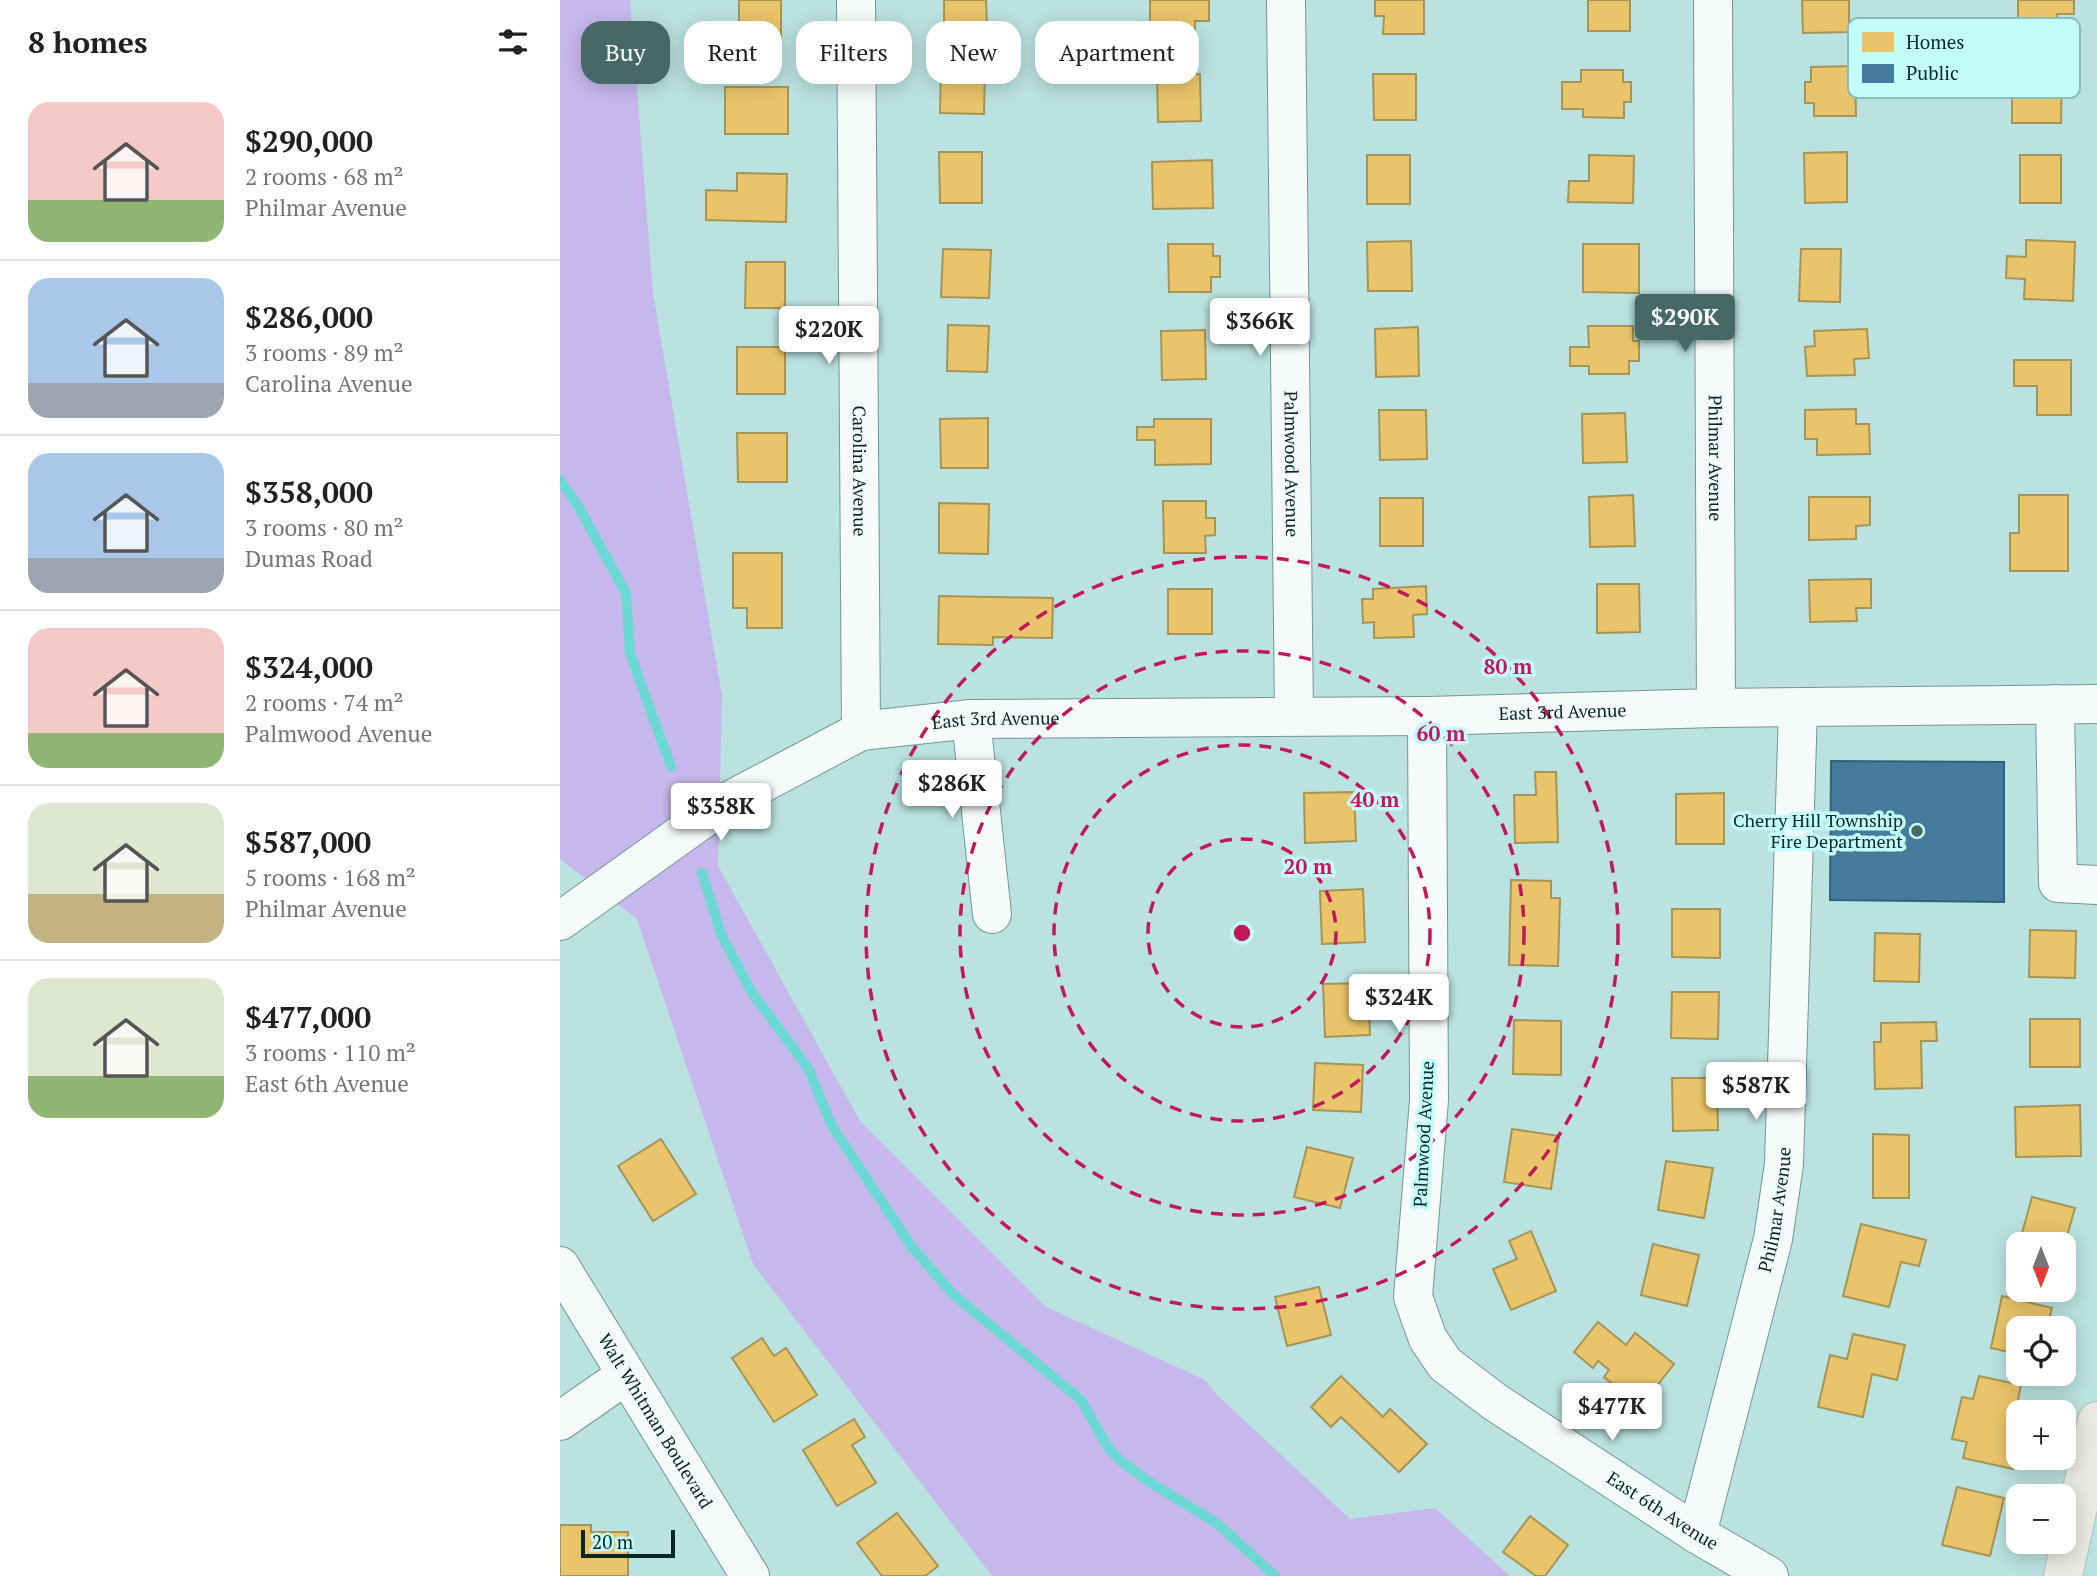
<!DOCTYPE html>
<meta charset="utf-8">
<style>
:root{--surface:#fff;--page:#f2f2f2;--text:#202124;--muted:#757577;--line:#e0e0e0;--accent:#466867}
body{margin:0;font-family:"PT Serif",serif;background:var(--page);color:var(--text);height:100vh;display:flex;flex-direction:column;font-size:26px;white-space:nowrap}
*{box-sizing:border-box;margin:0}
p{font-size:23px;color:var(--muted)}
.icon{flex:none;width:38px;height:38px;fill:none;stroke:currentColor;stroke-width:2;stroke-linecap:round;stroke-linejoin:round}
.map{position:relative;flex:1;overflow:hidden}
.side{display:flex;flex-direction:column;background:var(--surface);width:560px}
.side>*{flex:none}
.hud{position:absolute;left:21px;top:21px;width:665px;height:63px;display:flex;gap:14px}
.needle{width:46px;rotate:180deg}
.tools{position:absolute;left:1446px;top:1232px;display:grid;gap:14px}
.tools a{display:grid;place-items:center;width:70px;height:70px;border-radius:14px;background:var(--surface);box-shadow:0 4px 18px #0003;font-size:35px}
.scale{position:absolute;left:21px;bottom:18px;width:94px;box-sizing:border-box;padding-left:7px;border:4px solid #072726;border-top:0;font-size:19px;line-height:24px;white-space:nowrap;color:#072726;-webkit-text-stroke:5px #c3fdfa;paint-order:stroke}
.price{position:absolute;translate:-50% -60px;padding:0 16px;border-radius:7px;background:#fff;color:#222;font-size:23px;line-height:46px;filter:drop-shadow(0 2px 4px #0008)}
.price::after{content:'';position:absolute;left:50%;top:42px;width:21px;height:16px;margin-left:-10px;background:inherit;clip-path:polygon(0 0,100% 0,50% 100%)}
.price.active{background:var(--accent);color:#fff}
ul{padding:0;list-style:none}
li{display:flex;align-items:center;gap:21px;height:175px;padding:0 28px}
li+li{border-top:2px solid var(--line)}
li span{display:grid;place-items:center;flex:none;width:196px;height:140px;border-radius:21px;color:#555}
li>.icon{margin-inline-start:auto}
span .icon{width:84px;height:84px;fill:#fffc;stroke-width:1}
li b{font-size:30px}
h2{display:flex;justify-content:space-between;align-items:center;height:84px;padding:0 28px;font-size:30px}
.pill{padding:0 24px;border-radius:21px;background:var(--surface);box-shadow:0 4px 18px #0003;font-size:24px;line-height:63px}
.pill.active{background:var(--accent);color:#fff}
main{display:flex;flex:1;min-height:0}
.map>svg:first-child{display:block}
.forest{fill:#c6b8ec}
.homes{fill:#e9c46a;stroke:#a59556;stroke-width:2}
.public{fill:#457b9d;stroke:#326279;stroke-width:2}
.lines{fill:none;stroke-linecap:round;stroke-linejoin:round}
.stream{stroke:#6cd8d4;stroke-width:10}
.minor-casing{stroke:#759694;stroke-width:40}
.major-casing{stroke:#acc1c0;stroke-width:40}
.minor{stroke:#f5fbfa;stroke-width:38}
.major{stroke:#e8e9e2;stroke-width:38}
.ring{fill:none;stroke:#c2185b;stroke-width:3.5;stroke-dasharray:12 9}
.poi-dot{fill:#466867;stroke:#c3fdfa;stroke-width:2.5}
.labels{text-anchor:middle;stroke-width:7;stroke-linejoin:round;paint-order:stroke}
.street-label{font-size:18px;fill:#072726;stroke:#c3fdfa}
.poi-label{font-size:18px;fill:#072726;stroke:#c3fdfa;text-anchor:end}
.key{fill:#c3fdfa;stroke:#8bbdba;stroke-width:2}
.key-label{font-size:19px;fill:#072726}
.centre{fill:#c2185b;stroke:#c3fdfa;stroke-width:3.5}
.ring-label{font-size:21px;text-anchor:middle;font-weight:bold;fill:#c2185b;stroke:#c3fdfa;stroke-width:7;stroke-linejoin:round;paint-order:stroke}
</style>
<main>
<section class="side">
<h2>8 homes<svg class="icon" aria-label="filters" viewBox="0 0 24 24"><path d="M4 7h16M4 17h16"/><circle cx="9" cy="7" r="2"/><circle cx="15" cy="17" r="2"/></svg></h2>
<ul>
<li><span style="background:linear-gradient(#f6c9c9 70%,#8fb573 0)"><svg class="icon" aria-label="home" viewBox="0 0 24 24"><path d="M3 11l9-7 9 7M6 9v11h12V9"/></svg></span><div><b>$290,000</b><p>2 rooms · 68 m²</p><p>Philmar Avenue</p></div></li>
<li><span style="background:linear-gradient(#a9c7e8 75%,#9aa5b1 0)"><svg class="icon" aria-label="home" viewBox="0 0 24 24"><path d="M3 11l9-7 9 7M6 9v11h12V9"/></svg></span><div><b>$286,000</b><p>3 rooms · 89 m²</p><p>Carolina Avenue</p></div></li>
<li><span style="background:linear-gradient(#a9c7e8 75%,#9aa5b1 0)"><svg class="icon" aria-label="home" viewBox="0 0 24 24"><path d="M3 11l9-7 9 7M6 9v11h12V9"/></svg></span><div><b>$358,000</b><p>3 rooms · 80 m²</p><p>Dumas Road</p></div></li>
<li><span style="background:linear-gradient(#f6c9c9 75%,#8fb573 0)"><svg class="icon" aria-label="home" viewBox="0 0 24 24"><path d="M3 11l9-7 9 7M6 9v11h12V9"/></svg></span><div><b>$324,000</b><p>2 rooms · 74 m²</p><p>Palmwood Avenue</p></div></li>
<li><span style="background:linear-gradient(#dfe7d0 65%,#c2b280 0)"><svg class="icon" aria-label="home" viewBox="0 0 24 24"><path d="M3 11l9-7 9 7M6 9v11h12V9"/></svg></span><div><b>$587,000</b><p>5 rooms · 168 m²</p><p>Philmar Avenue</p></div></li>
<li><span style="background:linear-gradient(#dfe7d0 70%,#8fb573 0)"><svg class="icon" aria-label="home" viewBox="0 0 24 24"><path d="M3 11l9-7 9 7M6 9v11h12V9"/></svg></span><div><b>$477,000</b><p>3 rooms · 110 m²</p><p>East 6th Avenue</p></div></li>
</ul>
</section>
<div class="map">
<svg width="1537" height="1576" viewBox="0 0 1537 1576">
<rect width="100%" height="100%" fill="#bae2e0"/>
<!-- forest -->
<polygon class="forest" points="0,0 70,0 93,293 162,696 158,866 300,1121 486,1307 645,1380 658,1396 790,1519 875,1508 950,1576 432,1576 193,1264 77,919 0,859"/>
<!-- homes -->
<g class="homes">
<rect x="179" y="0" width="42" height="39"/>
<polygon points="384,0 426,0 427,27 384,28"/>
<polygon points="590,0 649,0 649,21 635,21 635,36 590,36"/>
<polygon points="815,0 864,0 864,34 823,34 824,16 815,16"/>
<rect x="1028" y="0" width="42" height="31"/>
<polygon points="1242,0 1289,0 1289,32 1243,33"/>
<polygon points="1458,0 1514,0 1514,14 1497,14 1497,32 1458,32"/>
<polygon points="381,63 425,64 424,114 380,113"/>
<polygon points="1295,66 1296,116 1254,116 1254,103 1245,103 1245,82 1251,82 1251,67"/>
<polygon points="1021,70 1063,70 1063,82 1071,82 1071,102 1064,102 1064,118 1023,117 1023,109 1002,109 1002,82 1021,82"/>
<polygon points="1452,70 1502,70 1501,123 1452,123"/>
<polygon points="640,74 641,121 598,122 597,75"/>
<polygon points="813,74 856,74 856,120 814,120"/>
<rect x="165" y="87" width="63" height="47"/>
<polygon points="379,152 422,152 422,203 380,203"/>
<polygon points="1287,152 1287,202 1245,203 1244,153"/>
<rect x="807" y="155" width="43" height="49"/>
<polygon points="1029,155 1074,156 1073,203 1008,202 1009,181 1029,181"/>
<rect x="1460" y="155" width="41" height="48"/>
<polygon points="652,160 653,208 593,209 592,162"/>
<polygon points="177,173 227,174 226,222 146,220 146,190 177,191"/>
<polygon points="1466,240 1515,242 1513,301 1464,299 1465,279 1446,278 1447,256 1466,257"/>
<polygon points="851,241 852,291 808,291 807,242"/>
<polygon points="608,244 653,244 653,256 660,256 660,277 651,277 651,292 609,292"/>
<polygon points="1023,244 1079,244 1079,293 1023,292"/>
<polygon points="383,249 431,250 429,298 381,297"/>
<polygon points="1241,249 1281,249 1280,302 1239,301"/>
<polygon points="186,262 225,262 225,308 185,308"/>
<polygon points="388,325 429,326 427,372 387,371"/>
<polygon points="1028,326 1073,326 1073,341 1079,341 1079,361 1069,361 1069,374 1029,374 1029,366 1010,366 1010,347 1029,347"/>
<polygon points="858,327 859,376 816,377 815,329"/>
<polygon points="1307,329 1309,358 1294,359 1295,375 1247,376 1245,347 1255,346 1254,331"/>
<polygon points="645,330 646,379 602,380 601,331"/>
<rect x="177" y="347" width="48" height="47"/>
<polygon points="1454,360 1511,360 1511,415 1477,415 1477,386 1454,386"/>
<polygon points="1296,409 1296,424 1309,424 1310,454 1257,455 1257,439 1245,439 1245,410"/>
<polygon points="819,410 866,410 867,459 820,460"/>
<polygon points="1065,413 1067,462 1023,463 1022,414"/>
<polygon points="428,418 428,468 381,468 380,419"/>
<polygon points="594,419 651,419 651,464 595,465 595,440 577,440 577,427 594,427"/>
<polygon points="177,433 227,433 227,482 178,482"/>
<polygon points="1073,495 1075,546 1030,547 1029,497"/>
<polygon points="1459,495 1508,495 1508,571 1450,571 1450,533 1459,533"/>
<polygon points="1249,497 1310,497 1310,525 1296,526 1296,539 1249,540"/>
<rect x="820" y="498" width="43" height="48"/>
<polygon points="603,501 646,501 646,518 655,518 655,535 645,536 646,553 604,553"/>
<polygon points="379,503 429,504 428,554 379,553"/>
<polygon points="173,553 222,553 222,628 187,628 187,608 173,608"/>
<polygon points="1311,579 1311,608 1296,608 1297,621 1250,622 1249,580"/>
<polygon points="1037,584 1079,584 1080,632 1037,633"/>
<polygon points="866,586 867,614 853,615 854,637 814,638 814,622 803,623 802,599 813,599 813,589"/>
<rect x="608" y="589" width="44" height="45"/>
<polygon points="379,596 493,598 492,638 433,637 433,645 378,644"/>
<polygon points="975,772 996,772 998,842 955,843 954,795 976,795"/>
<polygon points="794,792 796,841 745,843 744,793"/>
<polygon points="1164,793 1164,844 1116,844 1116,794"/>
<polygon points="951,880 991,881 991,898 1000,898 998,966 949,965"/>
<polygon points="803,889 805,942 762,944 760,891"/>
<polygon points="1112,909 1160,909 1160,958 1112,957"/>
<polygon points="1470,930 1516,931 1515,978 1469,977"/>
<polygon points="1315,933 1360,934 1359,982 1314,981"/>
<polygon points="808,983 810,1035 765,1037 763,984"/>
<polygon points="1112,992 1159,992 1158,1039 1111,1038"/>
<rect x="1470" y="1019" width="50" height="48"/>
<polygon points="954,1020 1001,1021 1001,1075 953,1074"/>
<polygon points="1376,1022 1377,1041 1361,1041 1362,1088 1315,1089 1314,1042 1321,1042 1321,1023"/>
<polygon points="755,1063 803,1065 801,1112 753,1110"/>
<polygon points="1112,1078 1157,1078 1158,1130 1113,1131"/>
<polygon points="1520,1105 1521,1156 1456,1157 1455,1107"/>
<polygon points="952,1129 999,1136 991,1189 944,1182"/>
<polygon points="1313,1134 1349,1135 1349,1198 1313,1198"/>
<polygon points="101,1139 136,1194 93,1221 58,1166"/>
<polygon points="747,1147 793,1158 780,1208 734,1197"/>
<polygon points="1106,1161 1153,1168 1144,1218 1098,1210"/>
<polygon points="1472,1197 1515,1208 1503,1250 1503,1244 1459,1244"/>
<polygon points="1301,1224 1366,1240 1359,1266 1341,1262 1329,1307 1283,1296"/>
<polygon points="971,1231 996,1291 951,1310 933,1269 957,1259 949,1241"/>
<polygon points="1093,1244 1139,1255 1127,1306 1081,1295"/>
<polygon points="1458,1248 1458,1273 1451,1272"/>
<polygon points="759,1287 771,1335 727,1346 715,1297"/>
<polygon points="1442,1296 1492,1308 1487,1328 1458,1328 1458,1354 1431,1348"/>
<polygon points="1038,1322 1066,1345 1075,1333 1114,1364 1081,1406 1044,1377 1049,1370 1038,1361 1033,1368 1014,1352"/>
<polygon points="1293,1334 1345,1345 1337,1380 1312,1374 1303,1417 1258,1407 1270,1355 1287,1359"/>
<polygon points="202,1338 214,1356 226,1348 257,1395 214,1422 172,1358"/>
<polygon points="781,1376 823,1417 830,1409 867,1444 839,1472 781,1417 771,1427 751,1407"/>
<polygon points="1419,1376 1461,1385 1457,1405 1467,1407 1466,1412 1458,1412 1458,1447 1453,1469 1403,1458 1407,1442 1392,1439 1402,1397 1413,1399"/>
<polygon points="294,1419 305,1437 292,1445 316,1483 277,1506 243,1450"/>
<polygon points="1397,1487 1444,1498 1430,1556 1382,1545"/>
<polygon points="337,1513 378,1566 365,1576 322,1576 297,1543"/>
<polygon points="970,1516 1008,1545 985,1576 976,1576 943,1552"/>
<polygon points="0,1525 31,1525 31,1532 68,1532 68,1576 0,1576"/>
</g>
<!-- public -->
<polygon class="public" points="1271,761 1444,762 1444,902 1270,900"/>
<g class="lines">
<!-- stream -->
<g class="stream">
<polyline points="0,480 18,506 66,593 70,653 111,767"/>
<polyline points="142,873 161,934 191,991 248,1068 272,1126 351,1246 394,1295 521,1400 549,1449 561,1461 591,1483 658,1524 715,1576"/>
</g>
<defs>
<g id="minor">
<path id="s1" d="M296 0 301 731"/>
<path id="s2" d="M726 0 734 716"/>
<path id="s3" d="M1153 0 1156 708"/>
<polyline points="1495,704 1498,883 1537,885"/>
<path id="s4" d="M867 716 869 1100 853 1297 868 1339 885 1364 935 1402 1137 1534 1209 1576"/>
<polyline points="411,719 432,914"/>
<path id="s5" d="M0 921 165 803 301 731 411 719 867 716 1156 708 1537 704"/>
<path id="s6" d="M0 1266 190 1576"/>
<polyline points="0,1421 66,1375"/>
<path id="s7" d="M1137 1534 1213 1239 1224 1164 1238 708"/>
</g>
<polyline id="major" points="1503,1576 1537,1421"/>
</defs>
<!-- minor casing -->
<use href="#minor" class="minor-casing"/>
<!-- major casing -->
<use href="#major" class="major-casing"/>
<!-- minor -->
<use href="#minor" class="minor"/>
<!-- major -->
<use href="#major" class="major"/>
</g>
<!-- distance rings -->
<g class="ring">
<circle cx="682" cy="933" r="94"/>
<circle cx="682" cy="933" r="188"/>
<circle cx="682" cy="933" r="282"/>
<circle cx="682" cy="933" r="376"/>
</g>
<!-- markers -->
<circle class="poi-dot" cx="1357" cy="831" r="7"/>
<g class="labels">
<!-- street labels -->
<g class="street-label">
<text dy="6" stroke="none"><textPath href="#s3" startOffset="458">Philmar Avenue</textPath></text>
<text dy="6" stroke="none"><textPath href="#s2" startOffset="464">Palmwood Avenue</textPath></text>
<text dy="6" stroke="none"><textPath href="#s1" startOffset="471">Carolina Avenue</textPath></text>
<text dy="6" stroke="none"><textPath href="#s5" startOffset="1059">East 3rd Avenue</textPath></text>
<text dy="6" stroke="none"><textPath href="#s5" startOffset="492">East 3rd Avenue</textPath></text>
<text transform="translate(864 1134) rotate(-87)" y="6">Palmwood Avenue</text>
<text dy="6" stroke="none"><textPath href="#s7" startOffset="334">Philmar Avenue</textPath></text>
<text dy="6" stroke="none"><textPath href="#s6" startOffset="182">Walt Whitman Boulevard</textPath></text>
<text dy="6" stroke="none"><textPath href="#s4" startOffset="919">East 6th Avenue</textPath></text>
</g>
<!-- poi labels -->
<g class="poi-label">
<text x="1343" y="827">Cherry Hill Township<tspan x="1343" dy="21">Fire Department</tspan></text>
</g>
</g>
<!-- legend -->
<rect x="1288" y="18" width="232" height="80" rx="10" class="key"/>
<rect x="1302" y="32" width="32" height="20" fill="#e9c46a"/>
<rect x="1302" y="64" width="32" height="19" fill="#457b9d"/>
<g class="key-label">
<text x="1346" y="49">Homes</text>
<text x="1346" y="80">Public</text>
</g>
<circle cx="682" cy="933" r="10" class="centre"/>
<g class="ring-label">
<text x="948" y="674">80 m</text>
<text x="881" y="741">60 m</text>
<text x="815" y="807">40 m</text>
<text x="748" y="874">20 m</text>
</g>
</svg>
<div class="tools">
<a><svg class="needle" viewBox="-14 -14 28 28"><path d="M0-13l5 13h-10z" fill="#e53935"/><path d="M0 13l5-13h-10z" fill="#757577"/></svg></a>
<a><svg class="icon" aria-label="locate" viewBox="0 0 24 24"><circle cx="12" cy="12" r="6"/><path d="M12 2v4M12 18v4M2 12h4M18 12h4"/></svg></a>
<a>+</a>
<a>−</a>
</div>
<div class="scale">20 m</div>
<b class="price active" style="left:1125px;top:354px">$290K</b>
<b class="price" style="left:700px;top:358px">$366K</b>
<b class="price" style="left:269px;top:366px">$220K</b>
<b class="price" style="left:392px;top:820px">$286K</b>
<b class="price" style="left:161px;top:843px">$358K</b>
<b class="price" style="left:839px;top:1034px">$324K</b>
<b class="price" style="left:1196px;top:1122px">$587K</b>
<b class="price" style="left:1052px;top:1443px">$477K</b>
<div class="hud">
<a class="pill active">Buy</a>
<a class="pill">Rent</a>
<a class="pill">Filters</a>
<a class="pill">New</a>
<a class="pill">Apartment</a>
</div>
</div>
</main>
